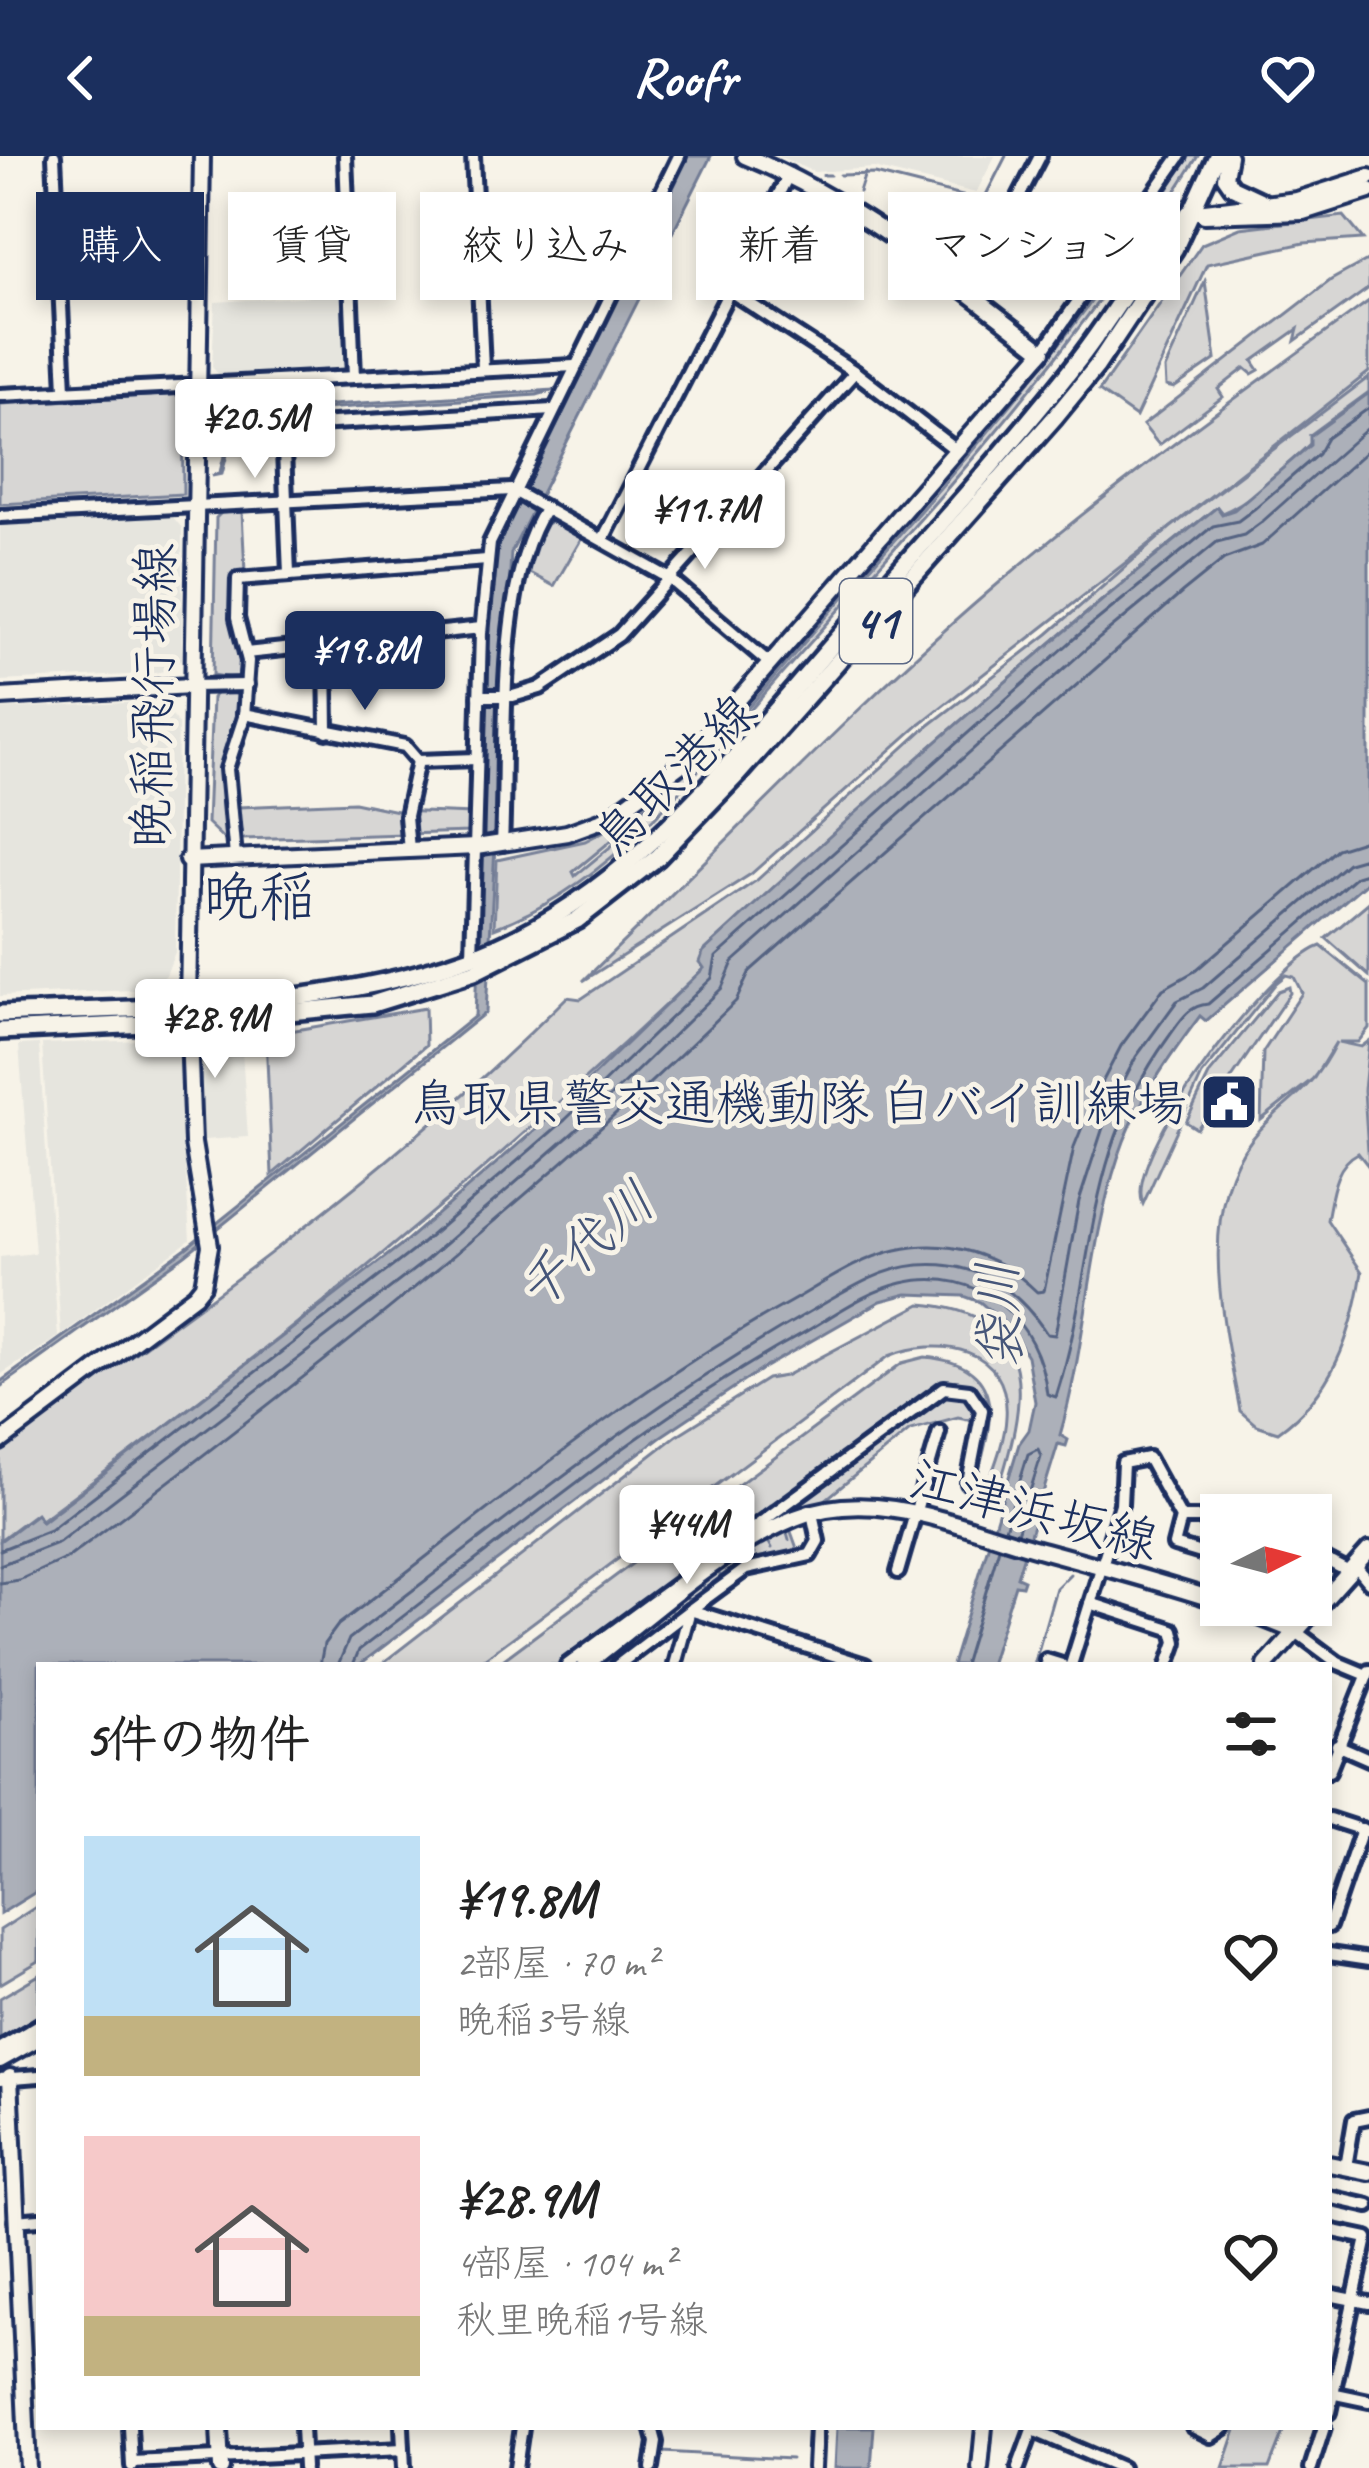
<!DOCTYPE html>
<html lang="ja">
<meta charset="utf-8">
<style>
:root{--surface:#fff;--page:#f2f2f2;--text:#222;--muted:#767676;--accent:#1b2f5e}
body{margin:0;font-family:Caveat,"Klee One",sans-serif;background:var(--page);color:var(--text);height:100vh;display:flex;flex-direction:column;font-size:45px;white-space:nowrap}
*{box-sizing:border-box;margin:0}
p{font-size:39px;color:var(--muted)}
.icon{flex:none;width:66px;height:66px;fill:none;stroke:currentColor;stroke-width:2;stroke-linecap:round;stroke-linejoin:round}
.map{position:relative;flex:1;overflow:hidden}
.sheet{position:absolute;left:36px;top:1506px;width:1296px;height:768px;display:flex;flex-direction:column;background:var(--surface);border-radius:0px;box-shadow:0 6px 18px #0003}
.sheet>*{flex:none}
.hud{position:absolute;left:36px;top:36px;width:1299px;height:108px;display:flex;gap:24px}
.needle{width:78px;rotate:84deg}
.tools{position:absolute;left:1200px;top:1338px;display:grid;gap:24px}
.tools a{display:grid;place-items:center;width:132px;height:132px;border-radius:0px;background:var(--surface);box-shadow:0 6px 18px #0003;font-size:60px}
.price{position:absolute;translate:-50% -102px;padding:0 27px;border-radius:12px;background:#fff;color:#222;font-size:39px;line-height:78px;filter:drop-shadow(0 3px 6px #0008)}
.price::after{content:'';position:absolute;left:50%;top:72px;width:36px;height:27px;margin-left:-18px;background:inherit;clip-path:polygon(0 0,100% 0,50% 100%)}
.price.current{background:var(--accent);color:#fff}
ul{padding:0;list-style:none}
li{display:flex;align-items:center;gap:36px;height:300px;padding:0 48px}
li span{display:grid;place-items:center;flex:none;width:336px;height:240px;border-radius:0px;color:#555}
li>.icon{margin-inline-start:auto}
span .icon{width:144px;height:144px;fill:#fffc;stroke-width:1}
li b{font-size:51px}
h2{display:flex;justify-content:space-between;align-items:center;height:144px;padding:0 48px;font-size:51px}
.chip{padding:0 42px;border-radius:0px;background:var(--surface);box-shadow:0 6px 18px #0003;font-size:42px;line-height:108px}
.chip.current{background:var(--accent);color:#fff}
header{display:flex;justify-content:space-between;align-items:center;height:156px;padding:0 48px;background:var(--accent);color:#fff;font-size:54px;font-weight:700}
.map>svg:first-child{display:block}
.built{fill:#e6e5de}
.green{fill:#d7d6d4;stroke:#798299;stroke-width:3}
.water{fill:#acb0b9;stroke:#727c95;stroke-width:3}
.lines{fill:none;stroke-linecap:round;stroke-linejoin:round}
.shore{stroke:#556382;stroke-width:3}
.stream{stroke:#727c95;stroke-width:3}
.street-casing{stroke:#1b2f5e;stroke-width:20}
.secondary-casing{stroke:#1b2f5e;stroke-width:22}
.primary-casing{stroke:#1b2f5e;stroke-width:24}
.street{stroke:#f7f3e8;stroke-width:10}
.secondary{stroke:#f7f3e8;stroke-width:14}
.primary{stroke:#f7f3e8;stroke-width:15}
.labels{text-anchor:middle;stroke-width:10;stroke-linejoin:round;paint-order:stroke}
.shield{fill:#f7f3e8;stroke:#5d6a87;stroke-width:3}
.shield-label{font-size:48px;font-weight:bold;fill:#1b2f5e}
.street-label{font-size:51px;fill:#1b2f5e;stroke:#f7f3e8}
.poi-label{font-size:51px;fill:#1b2f5e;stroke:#f7f3e8;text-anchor:end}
.water-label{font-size:54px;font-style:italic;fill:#465679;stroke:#f7f3e8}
.quarter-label{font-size:57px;fill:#1b2f5e;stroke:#f7f3e8}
</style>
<header><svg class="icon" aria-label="back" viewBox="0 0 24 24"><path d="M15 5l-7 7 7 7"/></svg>Roofr<svg class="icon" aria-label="heart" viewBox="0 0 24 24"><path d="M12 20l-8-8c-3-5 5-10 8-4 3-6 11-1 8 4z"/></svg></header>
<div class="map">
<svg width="1369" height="2312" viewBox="0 0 1369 2312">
<rect width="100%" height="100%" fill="#f7f3e8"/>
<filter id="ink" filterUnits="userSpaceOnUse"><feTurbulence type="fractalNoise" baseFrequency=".00833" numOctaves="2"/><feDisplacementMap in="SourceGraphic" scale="24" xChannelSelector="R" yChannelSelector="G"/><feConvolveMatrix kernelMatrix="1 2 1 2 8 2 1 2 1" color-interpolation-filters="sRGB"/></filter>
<g filter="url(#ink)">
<!-- built -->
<g class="built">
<polygon points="778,0 995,0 976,37 874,12 814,16"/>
<polygon points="345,138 348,201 341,214 220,220 212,211 215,146"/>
<polygon points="172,360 182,372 182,503 168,514 150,518 0,525 0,369"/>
<polygon points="162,545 178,568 175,796 166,819 153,833 0,840 0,553"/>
<polygon points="168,883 178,894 190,1084 61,1179 42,888"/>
<polygon points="39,888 58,1181 0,1219 0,1101 35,1097 19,889"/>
<polygon points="242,895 248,981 204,984 198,898"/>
</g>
<!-- green -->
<g class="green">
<path d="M1188 0H1198C1079 191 939 343 790 509 703 605 620 726 494 772L497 704 585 685 629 662V670L573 716 575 720 632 673V660C709 607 767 528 829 458 958 312 1089 169 1188 0Z"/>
<polygon points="1344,60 1363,83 1304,87 1207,108 1136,261 1099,235 1202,88 1240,72"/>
<polygon points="1369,103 1369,132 1295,185 1298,173 1253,205 1259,214 1252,218 1245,212 1218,233 1223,241 1159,289 1143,269 1331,124"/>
<polygon points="1205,125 1216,203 1174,232 1166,230 1165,213"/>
<path d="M1369 145V216L921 567 751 718 583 825C724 690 856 547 1006 421 1121 324 1246 234 1369 145Z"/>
<path d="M1369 221V236L1310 279 1313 285C1286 309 1256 343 1222 357L1217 351C1039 491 871 643 703 796L699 806 704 812C496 1012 273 1192 41 1364L36 1357 0 1384V1291C199 1155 396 1012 567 841L581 843 757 724 923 574 1048 478 1170 372Z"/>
<polygon points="182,238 183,338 0,348 0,248"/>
<polygon points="222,356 242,356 245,416 232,423 244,524 213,519 216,362"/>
<polygon points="554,365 583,380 554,430 524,414 542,369"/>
<polygon points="219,535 242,539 225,593 227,686 207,667 212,542"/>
<polygon points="354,646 397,655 472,658 470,676 242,683 238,651"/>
<polygon points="1369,746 1369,820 1326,782"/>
<path d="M1321 790 1369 829V872L1358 886H1338L1361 891 1369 885 1364 934 1369 1011 1358 997C1334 1009 1332 1040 1327 1064L1362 1116C1352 1180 1332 1238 1278 1276L1256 1269 1240 1255C1225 1173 1194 1056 1252 983 1284 943 1309 941 1336 886L1314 922 1261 964 1263 896 1302 837 1294 821 1286 819 1276 827 1202 919 1143 1048C1122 1001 1270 808 1321 790Z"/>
<polygon points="1289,831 1290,837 1197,973 1186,966 1210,917 1278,835"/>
<polygon points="425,852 426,889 272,1019 266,879"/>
<path d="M921 1148C1046 1158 1025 1250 997 1337L986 1334C994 1311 1005 1285 1006 1261 1011 1190 938 1180 889 1200L476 1509H380L676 1280 767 1223 785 1220Z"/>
<path d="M925 1201C1010 1209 992 1268 975 1328L971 1325 986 1254 970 1231 942 1229 558 1509H496L902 1207Z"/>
<polygon points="950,1236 967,1239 978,1253 977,1265 958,1261 910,1274 824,1345 776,1361 892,1272"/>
<polygon points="790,1373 798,1395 740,1406 607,1509 594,1509 749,1394"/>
<polygon points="39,1749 39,1805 0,1828 0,1774"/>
<polygon points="39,1819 39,1859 0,1883 0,1842"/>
<polygon points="1237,2271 1285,2271 1269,2312 1223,2312"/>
</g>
<!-- water -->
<g class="water">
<polygon points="686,0 711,0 511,397 486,856 185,1099 0,1231 0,1226 186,1092 475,860 493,392"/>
<polygon points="554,234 537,239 244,258 236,263 222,318 212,320 220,316 234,262 244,255"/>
<path d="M1369 237V724L1206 865 1200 860C1167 904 1135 949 1118 1002 1088 1092 1086 1191 1060 1279L1068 1284 1066 1290 1058 1288 1017 1421 1024 1424 1022 1430 1015 1429 990 1509H952L1019 1288 1029 1274 1035 1246 1027 1200 1010 1172 980 1146 964 1140 907 1138 881 1145 762 1213 660 1281 359 1509H39V1734L0 1758V1385L36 1358 42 1366 406 1085 557 955 704 812 700 806 703 796C869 642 1040 492 1217 351L1222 358 1234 354 1310 289V280Z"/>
<polygon points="837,2271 874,2271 871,2312 835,2312"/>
</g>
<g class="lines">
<!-- shore -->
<g class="shore">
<polyline points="1005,1373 1028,1298 1038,1293 1041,1300 1017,1377"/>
<polyline points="0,1394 50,1374 414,1094 565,964 712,822 716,801 1075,482 1213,370 1238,365 1254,353 1318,298 1327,282 1369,252"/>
<polyline points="0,1409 59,1386 424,1106 575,975 722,832 733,806 1085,494 1217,386 1244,379 1263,365 1369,271"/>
<path d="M0 1427 19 1424 69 1401C302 1226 528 1049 736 845L750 815 1183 436 1224 403 1262 389 1369 293"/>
<path d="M320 1509 324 1488 338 1469C484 1358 628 1235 790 1146 824 1127 857 1103 896 1094 949 1082 999 1098 1037 1136L1044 1135 1074 991 1093 944 1121 890 1163 833 1195 815 1337 693 1369 683"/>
<path d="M338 1509 349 1483C500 1369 646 1248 811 1155 845 1136 877 1113 918 1109 975 1104 1017 1132 1047 1178L1055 1179 1079 1045 1109 953 1136 901 1177 845 1203 832 1348 707 1369 701"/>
<path d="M353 1509 359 1494C504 1385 645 1263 805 1176 836 1158 867 1135 902 1127 980 1109 1039 1164 1047 1238L1056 1241C1097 1112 1082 1000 1168 882 1180 866 1187 850 1208 848L1356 720 1369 716"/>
<polyline points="964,1509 999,1392"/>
</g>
<!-- stream -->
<g class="stream">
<polyline points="823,19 830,19"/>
<polyline points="840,19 875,18 974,43"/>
<polyline points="859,36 865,17"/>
<polyline points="986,39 1006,0"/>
<polyline points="787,1377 789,1384"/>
<polyline points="768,1385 772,1392"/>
<polyline points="751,1394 754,1398"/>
<polyline points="735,1406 736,1407"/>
<polyline points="719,1418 720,1419"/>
<polyline points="703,1430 704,1431"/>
<polyline points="686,1441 688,1443"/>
<polyline points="670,1453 671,1455"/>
<polyline points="654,1465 657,1470"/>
<polyline points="638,1478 641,1482"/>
<polyline points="621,1490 625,1494"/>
<polyline points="606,1502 609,1506"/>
<polyline points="1034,1509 1056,1432 1070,1418"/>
<polyline points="308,2271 310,2286"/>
<polyline points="662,2296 791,2303"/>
<polyline points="310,2311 310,2312"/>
</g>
<defs>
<g id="street">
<polyline points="54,0 65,234"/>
<polyline points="345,0 354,221"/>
<polyline points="473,0 483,212"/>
<polyline points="730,135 855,216 956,294"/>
<polyline points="969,138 1040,0"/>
<polyline points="1043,195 1180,0"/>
<polyline points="0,239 574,210"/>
<polyline points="0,360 512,334 669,422 768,506"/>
<polyline points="603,383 789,18"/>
<polyline points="289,418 283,270 552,254"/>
<polyline points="326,491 327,576"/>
<polyline points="246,497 481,472"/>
<polyline points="191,530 247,529"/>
<polyline points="479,540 513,540 540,532 619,479 855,216"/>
<polyline points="244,558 405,590 418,605 477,603"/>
<path d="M502 688C507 593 495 427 546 352"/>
<polyline points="409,694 406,660 418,605"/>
<polyline points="235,701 227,613 244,561 248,505 237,462 238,423 487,404"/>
<polyline points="472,801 481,477 490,387 679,0"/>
<polyline points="1181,1362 1221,1362"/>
<polyline points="1311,1396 1349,1416"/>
<polyline points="1355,1409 1369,1426"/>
<polyline points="898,1416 939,1276"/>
<polyline points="1090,1447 1173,1474 1176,1486 1168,1509"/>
<polyline points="690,1454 865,1509"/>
<polyline points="690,1454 746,1413 810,1399 818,1385 812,1357"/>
<polyline points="1295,1475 1338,1507 1367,1519"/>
<polyline points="1046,1504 1062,1509"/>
<polyline points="567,1509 944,1232 969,1235 982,1254 968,1327 980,1333"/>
<polyline points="618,1509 690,1454 675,1509"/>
<polyline points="1071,1509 1121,1348 1123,1307 1148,1302 1181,1362 1174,1389 1221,1403"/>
<polyline points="1337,1589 1369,1603"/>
<polyline points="1329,1615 1369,1515"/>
<polyline points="1329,1663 1369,1676"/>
<polyline points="1329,1770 1362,1673"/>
<polyline points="1329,1798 1369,1804"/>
<polyline points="0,1892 39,1869"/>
<polyline points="0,1923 39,1920"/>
<polyline points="1346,2011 1354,1964 1369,1961"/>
<polyline points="1329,2041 1369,2050"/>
<polyline points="15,2065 39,2063"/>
<polyline points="1329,2074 1367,2082 1329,2256"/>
<polyline points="1329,2139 1369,2147"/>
<polyline points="1331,2237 1369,2245"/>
<polyline points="130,2271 132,2310"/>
<polyline points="302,2271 304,2312"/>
<polyline points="402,2271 404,2312"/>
<polyline points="1193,2271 1211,2280 1225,2271"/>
<polyline points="1033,2274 1121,2312"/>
<polyline points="132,2306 403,2293"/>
<polyline points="516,2312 522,2271"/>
<polyline points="652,2312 656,2286 652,2271"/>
<polyline points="814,2312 816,2271"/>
<polyline points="1018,2312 1033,2271"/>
<polyline points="1311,2312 1324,2271"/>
</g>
<g id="secondary">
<polyline points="1229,0 1225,21 1232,31 1262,45"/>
<polyline points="1188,57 1297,44 1369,21"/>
<polyline points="1204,59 1303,56 1369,35"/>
<polyline points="0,541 191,530"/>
<path d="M187 704 476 691 567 677 608 662 683 607 1043 195C948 121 857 46 745 0"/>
<polyline points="0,1286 195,1139 203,1129 210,1090 193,987 188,849 202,0"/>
<polyline points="1229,1449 1295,1475"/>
<path d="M585 1509C651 1459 718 1394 795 1362 878 1329 965 1374 1045 1395 1104 1411 1163 1427 1221 1446"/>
<polyline points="1266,1509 1369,1394"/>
<polyline points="0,1904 39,1882"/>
<polyline points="10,1921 28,2312"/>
<polyline points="1329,2008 1369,2016"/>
<polyline points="219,2271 221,2312"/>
<polyline points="980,2312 984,2271"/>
</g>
<g id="primary">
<path d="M0 858C155 850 320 855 468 802 629 745 739 594 848 471 927 383 1007 295 1080 202 1115 157 1143 105 1182 63"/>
<polyline points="0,875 188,866 372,848 474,816 577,764 658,701 738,618 1055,261 1096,211 1175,92 1217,0"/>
</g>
</defs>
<!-- street casing -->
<use href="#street" class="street-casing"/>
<!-- secondary casing -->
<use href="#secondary" class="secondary-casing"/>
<!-- primary casing -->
<use href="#primary" class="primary-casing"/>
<!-- street -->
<use href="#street" class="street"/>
<!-- secondary -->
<use href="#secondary" class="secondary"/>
<!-- primary -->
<use href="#primary" class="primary"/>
</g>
</g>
<!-- icons -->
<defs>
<symbol id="civic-square" viewBox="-11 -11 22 22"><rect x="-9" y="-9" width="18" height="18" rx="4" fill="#1b2f5e" stroke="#f7f3e8"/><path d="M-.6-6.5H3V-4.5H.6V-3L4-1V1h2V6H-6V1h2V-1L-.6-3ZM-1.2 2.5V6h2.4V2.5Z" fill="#fff"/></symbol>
</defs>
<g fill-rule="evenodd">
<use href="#civic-square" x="1196" y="913" width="66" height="66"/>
</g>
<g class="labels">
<!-- shield labels -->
<rect class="shield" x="840" y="423" width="72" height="84" rx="9"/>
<g class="shield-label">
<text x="876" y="482">41</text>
</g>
<!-- street labels -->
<g class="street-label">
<text transform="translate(152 540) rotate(-89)" y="18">晩稲飛行場線</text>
<text transform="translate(674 618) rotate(-45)" y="18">鳥取港線</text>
<text transform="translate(1034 1353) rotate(15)" y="18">江津浜坂線</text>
</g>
<!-- poi labels -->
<g class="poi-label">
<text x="1187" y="964">鳥取県警交通機動隊 白バイ訓練場</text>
</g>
<!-- water labels -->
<g class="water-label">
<text transform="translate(585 1089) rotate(-41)" y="19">千代川</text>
<text transform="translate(998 1159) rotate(-92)" y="19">袋川</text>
</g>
<!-- quarter labels -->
<g class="quarter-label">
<text x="259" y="760">晩稲</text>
</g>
</g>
</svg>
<div class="tools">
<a><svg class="needle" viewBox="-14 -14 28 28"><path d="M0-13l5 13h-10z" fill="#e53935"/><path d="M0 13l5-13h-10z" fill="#767676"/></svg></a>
</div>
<b class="price" style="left:255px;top:325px">¥20.5M</b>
<b class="price" style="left:705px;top:416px">¥11.7M</b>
<b class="price current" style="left:365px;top:557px">¥19.8M</b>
<b class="price" style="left:215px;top:925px">¥28.9M</b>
<b class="price" style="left:687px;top:1431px">¥44M</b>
<div class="hud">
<a class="chip current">購入</a>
<a class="chip">賃貸</a>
<a class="chip">絞り込み</a>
<a class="chip">新着</a>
<a class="chip">マンション</a>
</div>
<section class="sheet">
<h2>5件の物件<svg class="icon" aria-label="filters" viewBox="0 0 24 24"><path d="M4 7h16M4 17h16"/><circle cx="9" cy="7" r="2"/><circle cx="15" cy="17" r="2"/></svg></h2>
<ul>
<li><span style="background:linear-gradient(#bfe0f5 75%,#c2b280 0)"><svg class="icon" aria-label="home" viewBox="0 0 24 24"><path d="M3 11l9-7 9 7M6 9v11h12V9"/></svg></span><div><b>¥19.8M</b><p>2部屋 · 70 m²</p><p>晩稲3号線</p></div><svg class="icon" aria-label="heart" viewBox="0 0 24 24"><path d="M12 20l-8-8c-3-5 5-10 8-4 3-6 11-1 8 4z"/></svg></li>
<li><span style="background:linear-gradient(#f6c9c9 75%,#c2b280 0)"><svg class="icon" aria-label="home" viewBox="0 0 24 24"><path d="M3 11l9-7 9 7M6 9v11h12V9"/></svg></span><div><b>¥28.9M</b><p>4部屋 · 104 m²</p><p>秋里晩稲1号線</p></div><svg class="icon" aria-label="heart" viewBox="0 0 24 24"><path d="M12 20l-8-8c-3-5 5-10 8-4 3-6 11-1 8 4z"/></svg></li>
</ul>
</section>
</div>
